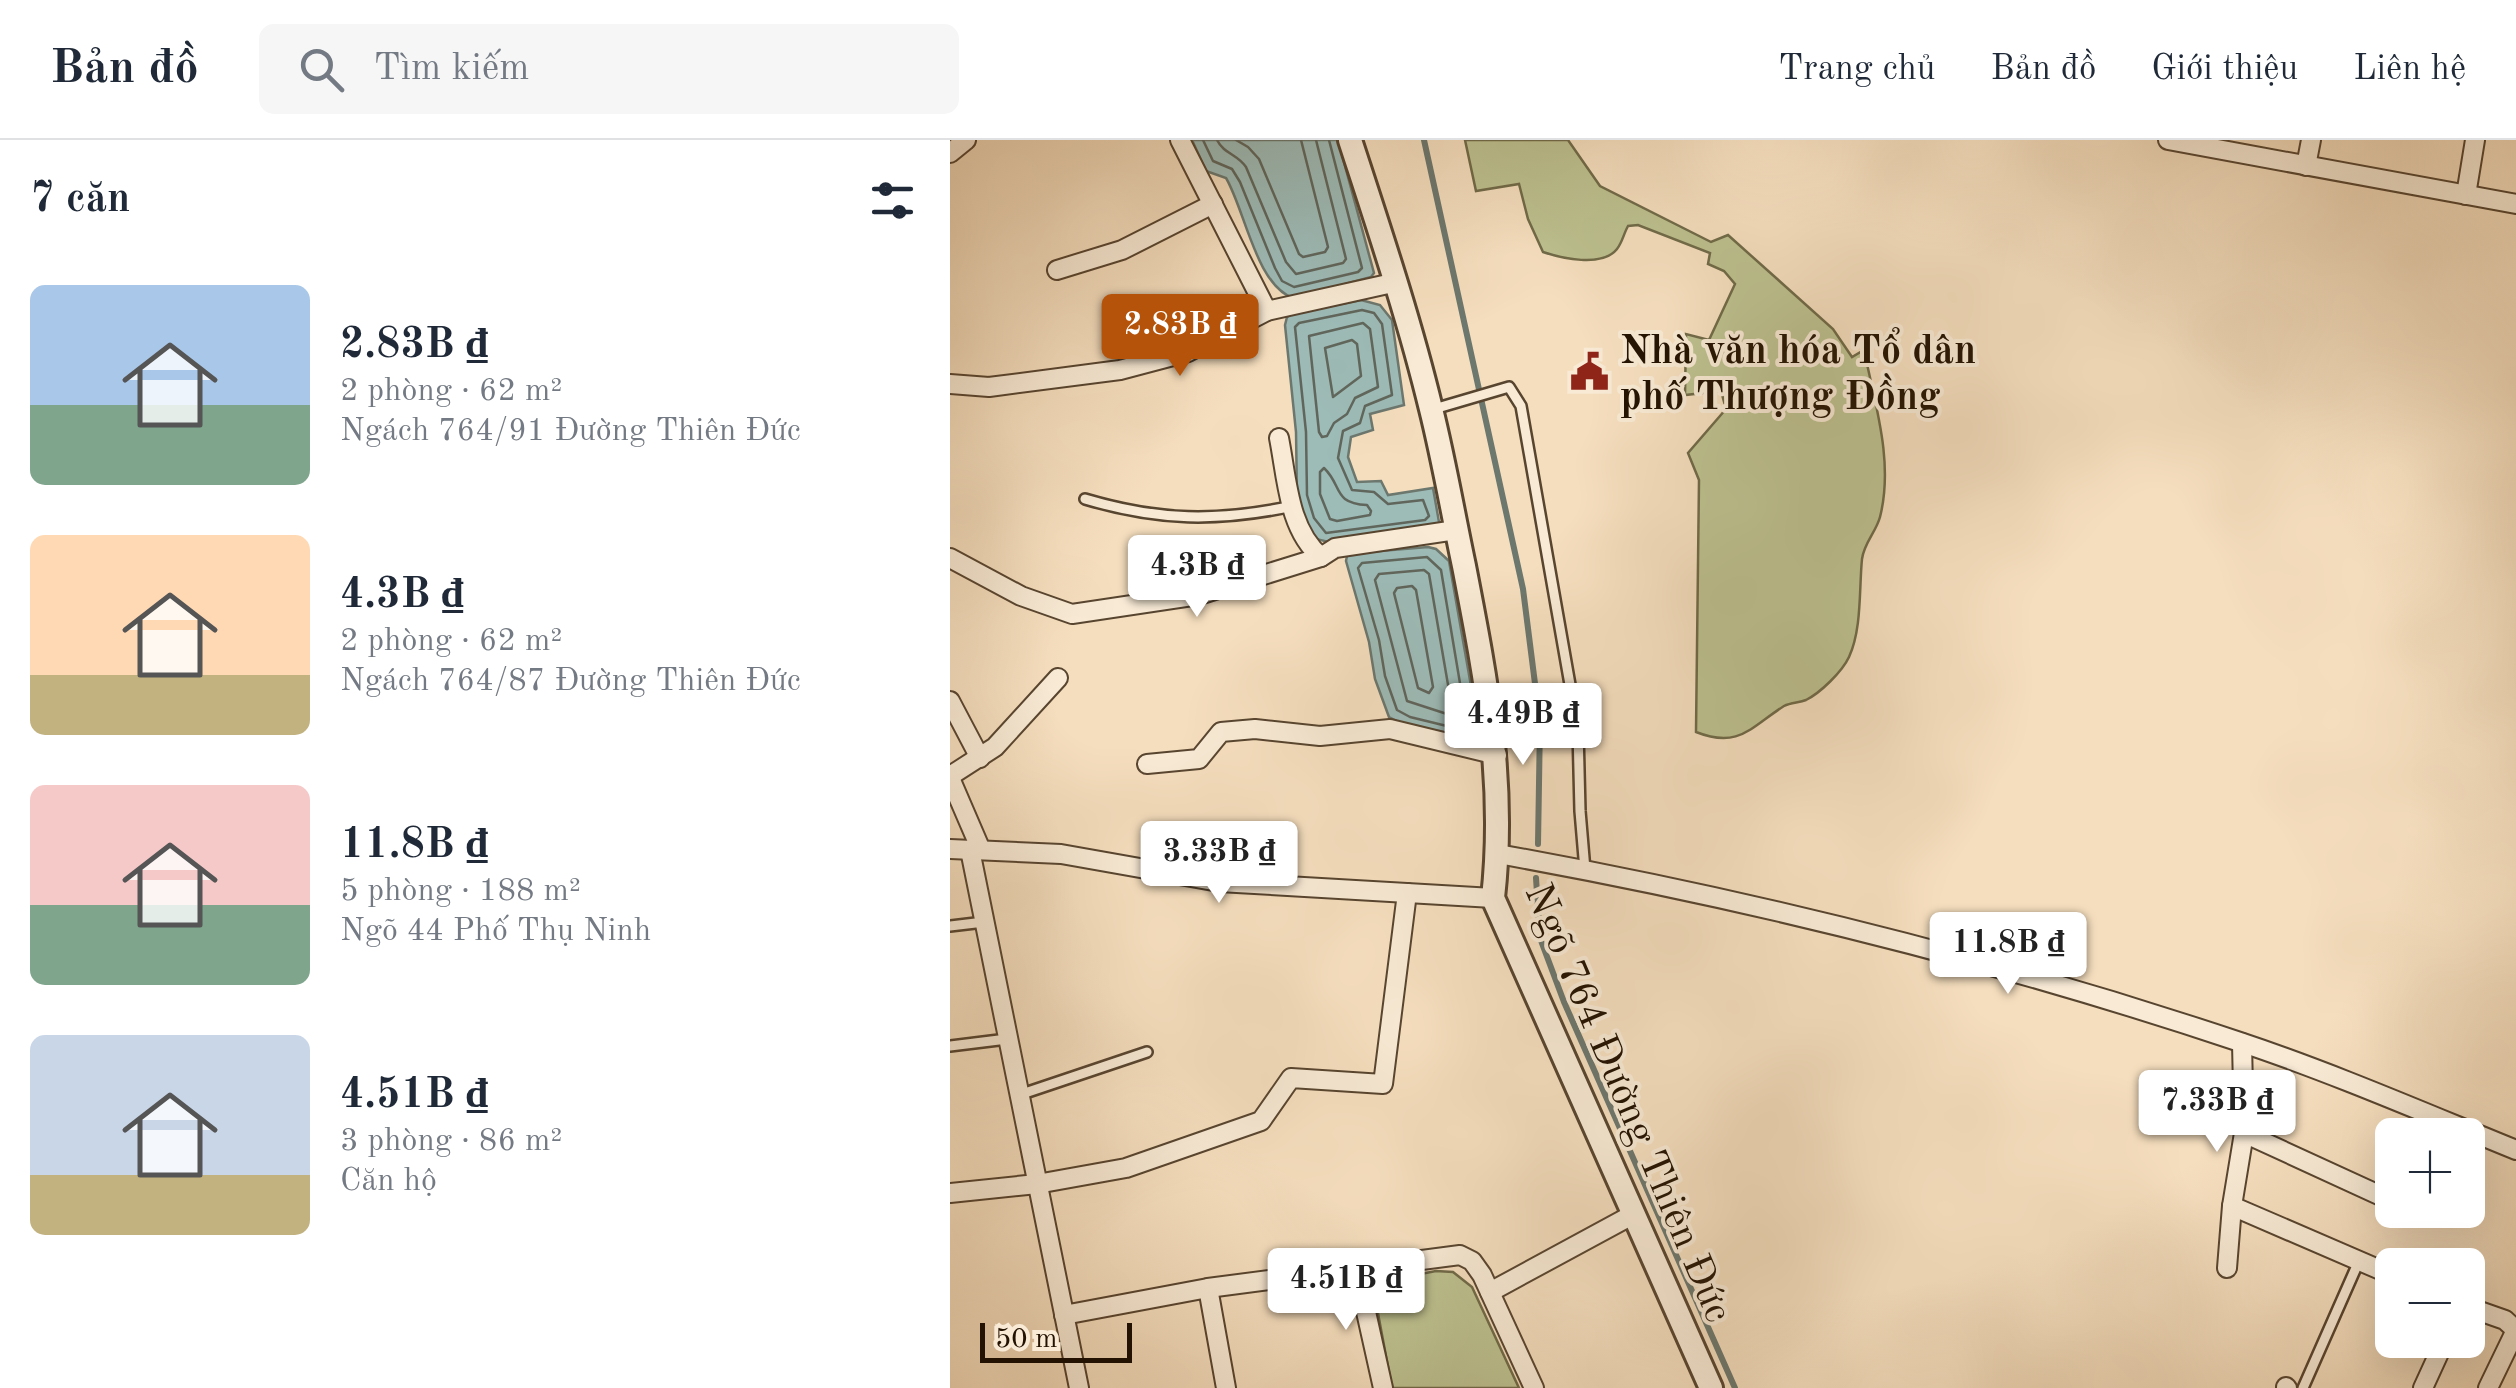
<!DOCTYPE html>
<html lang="vi">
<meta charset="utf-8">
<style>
:root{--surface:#fff;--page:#f6f6f7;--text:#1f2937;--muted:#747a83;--line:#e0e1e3;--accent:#b45309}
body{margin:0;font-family:"Old Standard TT",serif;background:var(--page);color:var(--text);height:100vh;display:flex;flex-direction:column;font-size:38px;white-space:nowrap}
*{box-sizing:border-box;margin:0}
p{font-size:32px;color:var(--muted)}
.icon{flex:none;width:55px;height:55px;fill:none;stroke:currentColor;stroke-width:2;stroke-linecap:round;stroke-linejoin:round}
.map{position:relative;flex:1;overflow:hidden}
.side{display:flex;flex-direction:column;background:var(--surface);width:950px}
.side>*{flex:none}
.tools{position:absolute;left:1425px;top:978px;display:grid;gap:20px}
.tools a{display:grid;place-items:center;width:110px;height:110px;border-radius:15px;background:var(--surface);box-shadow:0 10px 40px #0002;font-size:50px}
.scale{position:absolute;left:30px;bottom:25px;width:152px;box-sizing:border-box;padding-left:10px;border:5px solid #231201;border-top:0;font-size:28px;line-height:35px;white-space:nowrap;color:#231201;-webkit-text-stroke:8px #f8ead5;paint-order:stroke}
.price{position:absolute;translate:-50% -85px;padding:0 22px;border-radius:10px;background:#fff;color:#222;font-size:32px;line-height:65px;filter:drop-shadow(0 2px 5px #0008)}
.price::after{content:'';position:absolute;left:50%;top:60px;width:30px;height:22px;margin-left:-15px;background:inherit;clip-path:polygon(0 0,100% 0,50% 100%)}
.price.on{background:var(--accent);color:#fff}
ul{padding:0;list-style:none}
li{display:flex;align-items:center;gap:30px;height:250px;padding:0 30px}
li span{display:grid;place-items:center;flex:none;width:280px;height:200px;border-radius:15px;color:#555}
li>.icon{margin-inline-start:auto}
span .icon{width:120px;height:120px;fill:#fffc;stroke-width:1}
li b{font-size:42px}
h2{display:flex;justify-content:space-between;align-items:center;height:120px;padding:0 30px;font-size:42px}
header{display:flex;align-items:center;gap:60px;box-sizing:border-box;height:140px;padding:0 50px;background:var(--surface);border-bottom:2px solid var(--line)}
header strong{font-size:48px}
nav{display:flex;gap:55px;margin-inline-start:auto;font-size:35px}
.search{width:700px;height:90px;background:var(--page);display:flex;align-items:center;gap:25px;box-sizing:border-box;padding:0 35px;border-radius:15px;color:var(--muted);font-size:38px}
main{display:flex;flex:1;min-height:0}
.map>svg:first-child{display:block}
.green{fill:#bdc190;stroke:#706a48;stroke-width:2.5}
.water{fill:#9dbbb7;stroke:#6c776e;stroke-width:2.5}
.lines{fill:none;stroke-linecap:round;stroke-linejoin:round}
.shore{stroke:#60665c;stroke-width:2.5}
.stream{stroke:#6c776e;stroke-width:6}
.service-casing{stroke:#584530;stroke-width:14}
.minor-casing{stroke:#584530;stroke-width:22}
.tertiary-casing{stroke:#584530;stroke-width:28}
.service{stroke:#f8ead5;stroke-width:9}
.minor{stroke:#f8ead5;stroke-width:18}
.tertiary{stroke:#f8ead5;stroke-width:22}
.labels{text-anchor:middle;stroke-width:8;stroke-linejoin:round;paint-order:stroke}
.poi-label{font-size:40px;font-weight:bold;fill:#231201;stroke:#f8ead5;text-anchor:start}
.street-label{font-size:40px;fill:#231201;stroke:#f8ead5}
</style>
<header>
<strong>Bản đồ</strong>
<div class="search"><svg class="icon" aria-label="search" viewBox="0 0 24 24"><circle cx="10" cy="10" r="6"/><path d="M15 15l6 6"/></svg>Tìm kiếm</div>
<nav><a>Trang chủ</a><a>Bản đồ</a><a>Giới thiệu</a><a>Liên hệ</a></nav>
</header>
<main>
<section class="side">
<h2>7 căn<svg class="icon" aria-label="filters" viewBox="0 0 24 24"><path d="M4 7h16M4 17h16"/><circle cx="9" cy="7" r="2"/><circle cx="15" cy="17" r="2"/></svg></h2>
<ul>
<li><span style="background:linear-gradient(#a9c7e8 60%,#7fa58c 0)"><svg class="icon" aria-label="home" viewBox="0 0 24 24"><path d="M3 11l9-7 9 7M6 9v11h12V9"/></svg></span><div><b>2.83B ₫</b><p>2 phòng · 62 m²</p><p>Ngách 764/91 Đường Thiên Đức</p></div></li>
<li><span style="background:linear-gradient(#ffd9b3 70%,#c2b280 0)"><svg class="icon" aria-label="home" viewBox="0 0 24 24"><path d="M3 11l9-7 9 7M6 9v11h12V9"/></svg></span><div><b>4.3B ₫</b><p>2 phòng · 62 m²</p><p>Ngách 764/87 Đường Thiên Đức</p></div></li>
<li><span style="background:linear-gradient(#f6c9c9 60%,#7fa58c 0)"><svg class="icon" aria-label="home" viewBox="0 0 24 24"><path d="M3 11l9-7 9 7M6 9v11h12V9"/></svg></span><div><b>11.8B ₫</b><p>5 phòng · 188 m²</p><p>Ngõ 44 Phố Thụ Ninh</p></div></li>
<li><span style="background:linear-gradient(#c9d6e8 70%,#c2b280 0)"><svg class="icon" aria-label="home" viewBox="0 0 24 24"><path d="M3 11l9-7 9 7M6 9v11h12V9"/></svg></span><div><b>4.51B ₫</b><p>3 phòng · 86 m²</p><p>Căn hộ</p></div></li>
</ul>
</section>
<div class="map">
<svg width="1566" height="1248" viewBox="0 0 1566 1248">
<rect width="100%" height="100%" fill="#f5debe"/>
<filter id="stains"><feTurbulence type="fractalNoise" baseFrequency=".002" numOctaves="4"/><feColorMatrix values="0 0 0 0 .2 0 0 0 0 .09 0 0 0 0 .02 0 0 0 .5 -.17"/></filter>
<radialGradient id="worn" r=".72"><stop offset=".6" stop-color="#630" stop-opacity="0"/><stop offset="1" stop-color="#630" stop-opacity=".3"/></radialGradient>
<!-- green -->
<g class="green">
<path d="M515 0H618L650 46 761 102 778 95 883 189 902 217 914 210C925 264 944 322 930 377 926 392 914 403 912 419 909 449 912 489 899 517 892 532 870 553 856 560 849 563 841 562 834 566 801 587 789 609 746 592L749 340 738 313 776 269 771 251 735 255 736 194 759 200 785 144 774 131 758 124 760 113 688 85 678 86C674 93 672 103 667 109 652 128 611 118 593 112L578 79 569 44 526 51Z"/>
<polygon points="486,1131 503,1132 522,1147 569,1248 442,1248 424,1152 427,1145 434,1141"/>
</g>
<!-- water -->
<g class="water">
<path d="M242 0H388L424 133 421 137 343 158C306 145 295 70 276 38L256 31Z"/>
<polygon points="411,160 430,165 442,180 454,265 420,274 423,290 401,297 398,317 407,342 431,341 438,355 483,348 489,382 486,387 387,404 366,399 355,383 347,357 346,292 335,185 337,177 342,174"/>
<polygon points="478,407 486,409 499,421 527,580 525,588 509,598 456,586 439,577 425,539 419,502 396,421 397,416 406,413"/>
</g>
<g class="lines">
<!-- shore -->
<g class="shore">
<polyline points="253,0 263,21 282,29 290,42 325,128 332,141 344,147 408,132 412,128 379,0"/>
<path d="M267 0C274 14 287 14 296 27L336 122 346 134 393 123 396 119 366 0"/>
<polyline points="286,0 298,7 309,19 349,114 353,117 375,112 378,107 351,0"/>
<polygon points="412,170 424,173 432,184 442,255 415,266 410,283 393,291 388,318 402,350 424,352 438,364 473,360 479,376 475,380 376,393 364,378 357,355 356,292 345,187 349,183"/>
<polygon points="413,183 420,189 428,247 405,258 397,274 384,283 377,296 372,297 369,292 359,196"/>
<polygon points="402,200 407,204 411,236 383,257 375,208"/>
<path d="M374 328C393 346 382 363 417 365L421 371 420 375 387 381 380 379 370 354V332Z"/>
<polygon points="477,417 491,430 516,579 515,583 505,588 460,577 447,570 435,536 429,500 408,428 412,423"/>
<polygon points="474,430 479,434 502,568 497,574 457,561 425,440 429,434"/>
<polygon points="462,446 466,450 483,547 479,553 468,548 444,453 447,448"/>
</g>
<!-- stream -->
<g class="stream">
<polyline points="474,0 573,449 590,583 588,704"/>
<polyline points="586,738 590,798 614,862 785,1248"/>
</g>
<defs>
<g id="service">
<polyline points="484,269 559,247 571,266 628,590 630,671 635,730"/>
<path d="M135 359C209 381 267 382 343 366"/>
<polyline points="0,786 34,782"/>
<polyline points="0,906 57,899"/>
<polyline points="69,955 197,912"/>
<polyline points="1353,1248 1409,1121"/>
</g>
<g id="minor">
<polyline points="230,0 317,171"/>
<polyline points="1218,0 1566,64"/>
<polyline points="0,13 16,0"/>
<polyline points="1356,26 1361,0"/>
<polyline points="1516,55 1525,0"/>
<polyline points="107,130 172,110 263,64"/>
<polyline points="0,244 39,247 170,230 238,212 317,171 447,142"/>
<path d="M329 298C337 338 338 389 371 417"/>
<polyline points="0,418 71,456 122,474 249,455 371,417 385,408 506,390"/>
<polyline points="0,561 30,618"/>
<polyline points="197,624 249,619 271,592 305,589 370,596 440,589 547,615"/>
<polyline points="0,636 45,607 108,538"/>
<polyline points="0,638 31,710"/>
<polyline points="0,709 111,714 269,742 543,758"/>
<polyline points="20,710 129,1248"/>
<path d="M548 714C799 759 1048 821 1290 902 1383 933 1475 973 1566 1010"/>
<polyline points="1294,993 1442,1061"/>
<polyline points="0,1053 87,1044 176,1028 311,981 341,938 433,944 457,753"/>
<polyline points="1282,1066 1442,1135"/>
<polyline points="406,1127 433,1248"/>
<polyline points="1277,1128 1282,1066 1294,993 1292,903"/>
<polyline points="258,1148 276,1248"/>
<polyline points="540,1152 684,1074"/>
<polyline points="1518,1167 1555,1180 1566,1190 1538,1248"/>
<polyline points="114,1175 258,1148 510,1115 522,1121 532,1135 584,1248"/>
<polyline points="1336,1247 1337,1248"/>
<polyline points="1473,1248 1495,1200"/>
</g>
<path id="tertiary" d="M400 0C429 89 459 178 481 269 494 321 503 374 514 426 536 540 556 641 543 758L761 1248"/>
</defs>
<!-- service casing -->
<use href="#service" class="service-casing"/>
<!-- minor casing -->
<use href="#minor" class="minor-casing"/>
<!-- tertiary casing -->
<use href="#tertiary" class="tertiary-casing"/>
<!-- service -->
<use href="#service" class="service"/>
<!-- minor -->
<use href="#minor" class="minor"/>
<!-- tertiary -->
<use href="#tertiary" class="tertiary"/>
</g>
<!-- icons -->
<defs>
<symbol id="civic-bare" viewBox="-9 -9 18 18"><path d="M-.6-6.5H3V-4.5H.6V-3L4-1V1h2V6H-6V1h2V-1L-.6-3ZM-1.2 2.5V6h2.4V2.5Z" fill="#8f2418" stroke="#f8ead5" stroke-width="2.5" paint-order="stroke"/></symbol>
</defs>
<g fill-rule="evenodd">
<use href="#civic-bare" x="612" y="204" width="55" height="55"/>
</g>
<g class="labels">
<!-- poi labels -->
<g class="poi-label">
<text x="670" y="223">Nhà văn hóa Tổ dân<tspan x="670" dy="46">phố Thượng Đồng</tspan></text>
</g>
<!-- street labels -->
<g class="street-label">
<text transform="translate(680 962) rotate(67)" y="14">Ngõ 764 Đường Thiên Đức</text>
</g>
</g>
<rect width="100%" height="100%" filter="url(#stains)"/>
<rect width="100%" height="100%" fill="url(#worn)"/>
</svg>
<div class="tools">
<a>+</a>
<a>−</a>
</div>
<div class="scale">50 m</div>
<b class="price on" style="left:230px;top:239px">2.83B ₫</b>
<b class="price" style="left:247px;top:480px">4.3B ₫</b>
<b class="price" style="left:573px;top:628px">4.49B ₫</b>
<b class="price" style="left:269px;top:766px">3.33B ₫</b>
<b class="price" style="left:1058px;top:857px">11.8B ₫</b>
<b class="price" style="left:1267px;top:1015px">7.33B ₫</b>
<b class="price" style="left:396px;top:1193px">4.51B ₫</b>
</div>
</main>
